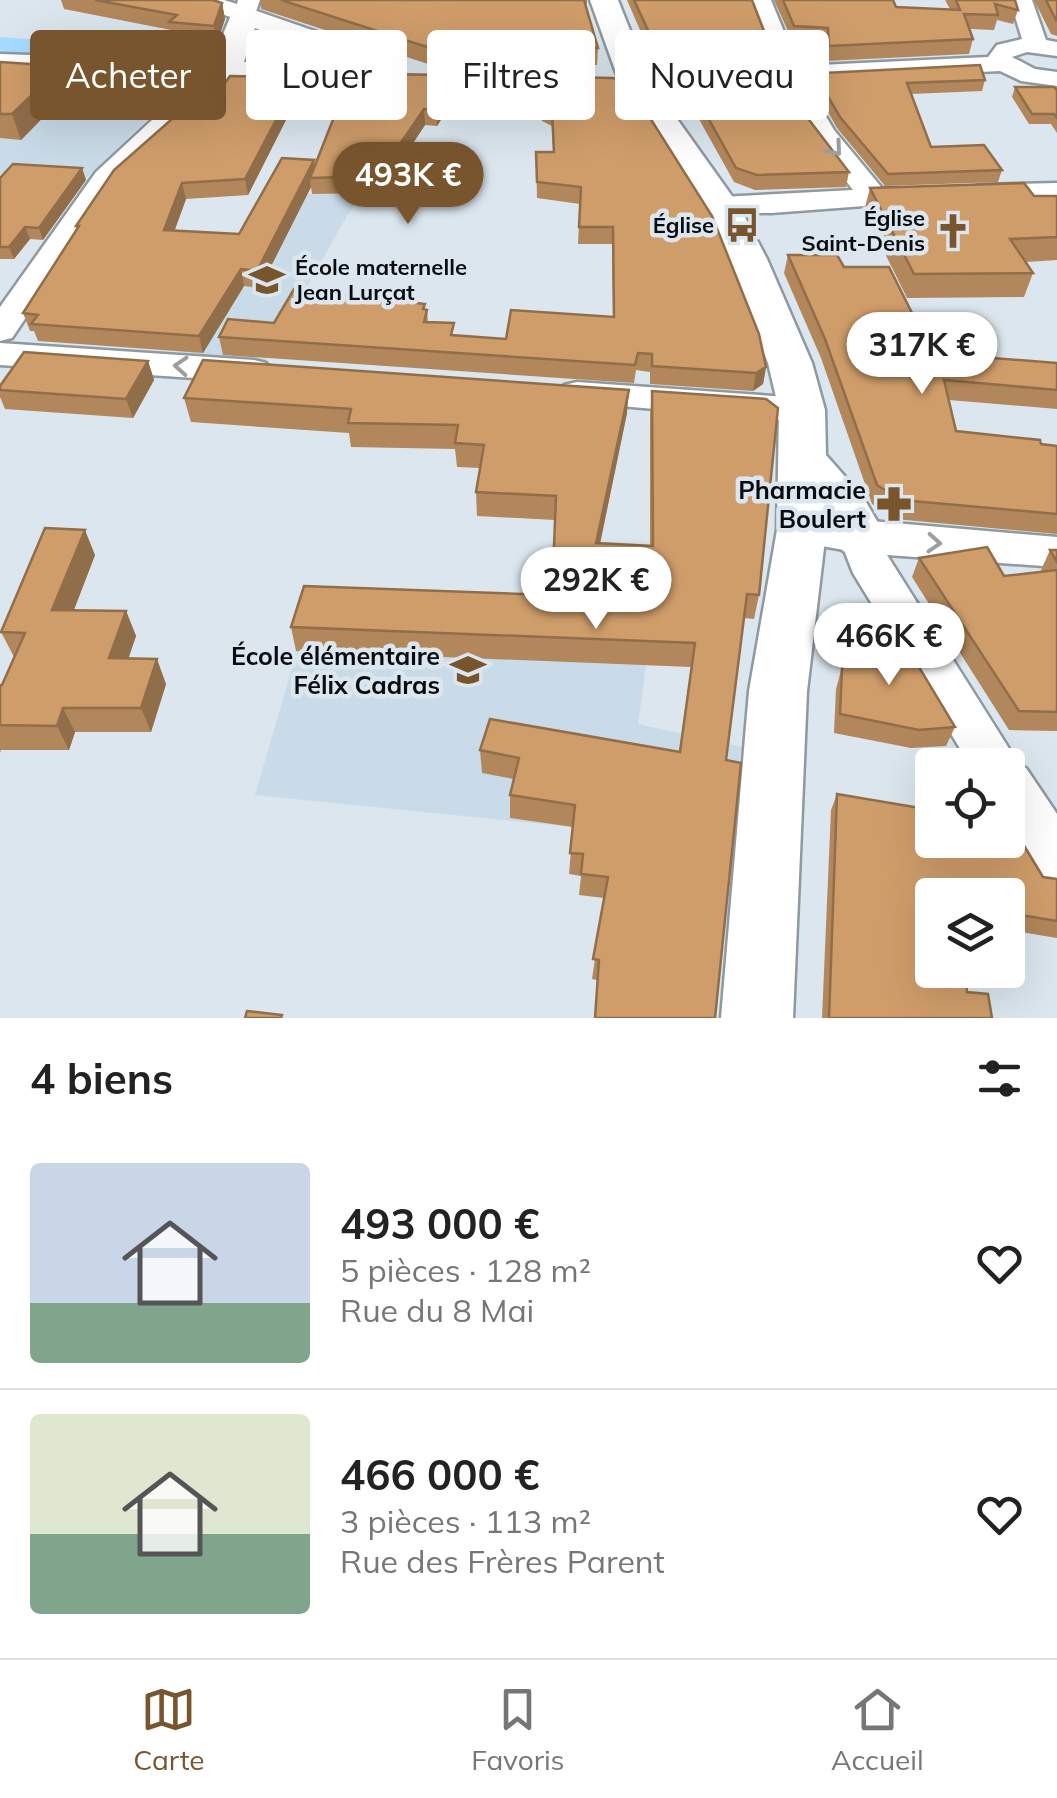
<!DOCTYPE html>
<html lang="fr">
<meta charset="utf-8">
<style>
:root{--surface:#fff;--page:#f2f2f2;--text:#222;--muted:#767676;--line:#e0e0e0;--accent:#79552e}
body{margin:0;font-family:Mulish,sans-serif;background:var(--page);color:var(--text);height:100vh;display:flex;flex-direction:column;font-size:38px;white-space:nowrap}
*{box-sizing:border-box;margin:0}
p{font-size:32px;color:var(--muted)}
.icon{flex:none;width:55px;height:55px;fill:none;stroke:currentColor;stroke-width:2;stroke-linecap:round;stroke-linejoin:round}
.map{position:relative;height:1018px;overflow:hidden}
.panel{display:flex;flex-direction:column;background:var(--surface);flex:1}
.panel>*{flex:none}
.hud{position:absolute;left:30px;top:30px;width:998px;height:90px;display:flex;gap:20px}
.tools{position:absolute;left:915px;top:748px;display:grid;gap:20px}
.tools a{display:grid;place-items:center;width:110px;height:110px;border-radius:10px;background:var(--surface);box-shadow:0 10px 40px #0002;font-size:50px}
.price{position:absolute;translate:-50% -85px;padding:0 22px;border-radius:35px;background:#fff;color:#222;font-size:32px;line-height:65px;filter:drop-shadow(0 2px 5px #0008)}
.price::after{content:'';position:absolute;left:50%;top:60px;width:30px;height:22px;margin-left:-15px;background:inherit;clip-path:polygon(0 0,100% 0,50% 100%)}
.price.current{background:var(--accent);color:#fff}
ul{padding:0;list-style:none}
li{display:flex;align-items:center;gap:30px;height:250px;padding:0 30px}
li+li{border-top:2px solid var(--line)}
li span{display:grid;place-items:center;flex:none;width:280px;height:200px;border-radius:10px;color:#555}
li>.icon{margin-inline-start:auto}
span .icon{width:120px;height:120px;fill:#fffc;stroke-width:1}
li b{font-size:42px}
h2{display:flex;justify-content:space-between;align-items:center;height:120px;padding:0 30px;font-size:42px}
.chip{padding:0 35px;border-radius:10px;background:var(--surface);box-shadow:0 10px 40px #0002;font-size:35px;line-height:90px}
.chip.current{background:var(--accent);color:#fff}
.dock{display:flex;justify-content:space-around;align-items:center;height:140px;border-top:2px solid var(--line);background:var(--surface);font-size:28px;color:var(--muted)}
.dock a{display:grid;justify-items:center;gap:5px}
.dock .current{color:var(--accent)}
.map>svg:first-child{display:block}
.built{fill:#c9dbe8}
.green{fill:#a7dcfe}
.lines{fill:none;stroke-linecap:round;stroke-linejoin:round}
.minor-casing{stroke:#8e99a0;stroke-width:5}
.tertiary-casing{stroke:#8e99a0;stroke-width:5}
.minor{fill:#fff;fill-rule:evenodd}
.tertiary{fill:#fff;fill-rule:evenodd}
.wall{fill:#b2875b;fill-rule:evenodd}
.shaded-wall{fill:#916e4a}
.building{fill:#cf9d6a;stroke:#916e4a;stroke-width:2.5}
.oneway{stroke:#9d9e9f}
.labels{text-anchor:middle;stroke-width:9;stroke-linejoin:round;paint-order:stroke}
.far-poi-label{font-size:22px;font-weight:bold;fill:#090c0f;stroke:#dbe6ee;text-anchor:end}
.poi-label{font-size:25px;font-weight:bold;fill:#090c0f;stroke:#dbe6ee;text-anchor:end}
</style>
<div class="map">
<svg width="1057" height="1018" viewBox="0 0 1057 1018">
<rect width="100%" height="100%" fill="#dbe6ee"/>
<!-- built -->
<g class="built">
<polygon points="0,80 28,82 179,89 85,179 0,174"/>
<polygon points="365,193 348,214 265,362 180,356 273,195"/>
<polygon points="309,610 653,615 638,724 741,747 730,843 255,795"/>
</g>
<!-- green -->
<g class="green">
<polygon points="0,37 105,45 99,53 184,59 176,64 0,59"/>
<polygon points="57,75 189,80 179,89 47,83"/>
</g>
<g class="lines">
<defs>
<g id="minor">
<polygon points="192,0 224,0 237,4 238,0 260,0 253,20 245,22 195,5"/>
<polygon points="749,0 771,0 798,66 988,57 997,45 1022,39 1010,0 1032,0 1046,40 1057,42 1057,56 1027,52 1012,57 1035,69 1057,72 1057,86 1021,81 1000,71 805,81 834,130 882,188 931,189 935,195 931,201 771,213 711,212 706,206 711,200 721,197 853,190 809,133 781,82 635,88 623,81 635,74 774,67"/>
<polygon points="217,66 229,73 226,78 116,184 12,338 0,341 0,307 96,172 208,68"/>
<polygon points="1057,183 1057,201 979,203 969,200 965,194 969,188 979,185"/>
<polygon points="0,343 254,360 266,363 272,371 266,379 254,382 0,365"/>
<polygon points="577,382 802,398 815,402 820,410 815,418 802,422 564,401 559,393 564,385"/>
<polygon points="802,515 1057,537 1057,567 887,555 1020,766 1026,768 1057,814 1057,882 1039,875 1008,826 1008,765 970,765 853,573 844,550 788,540 782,530 788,520"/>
</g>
<g id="tertiary">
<polygon points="590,0 618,0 650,81 739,206 767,259 812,363 825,410 826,455 863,497 887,538 879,551 861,557 843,551 827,523 807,691 793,1018 721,1018 749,691 777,530 779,410 768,363 727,259 703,206 619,81"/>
<path d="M245 7 358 46 402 69 406 76 402 83H380L357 70 360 75 356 82 345 84 0 72V54L212 61 231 15 235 9ZM255 28 354 68 244 62Z"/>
</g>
</defs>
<!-- minor casing -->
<use href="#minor" class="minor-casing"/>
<!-- tertiary casing -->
<use href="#tertiary" class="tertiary-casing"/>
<!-- minor -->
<use href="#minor" class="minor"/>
<!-- tertiary -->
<use href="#tertiary" class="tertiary"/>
</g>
<!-- wall -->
<g class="wall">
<polygon points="61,0 213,0 222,3 225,19 217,43 172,38 171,30 64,9"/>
<polygon points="260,0 587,0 587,4 585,4 598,48 597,65 428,64 261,9"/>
<polygon points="627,0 752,0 771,49 769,64 657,69"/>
<polygon points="774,0 893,0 896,7 950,9 945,0 1015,0 1018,10 1013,24 997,20 994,30 969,29 973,39 969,54 826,61 825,42 792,40"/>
<polygon points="1034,0 1057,0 1057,36 1051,34"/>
<polygon points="0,62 62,66 69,91 21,140 0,138"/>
<path d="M276 77 613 78 766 367 763 384 753 391 650 384V372L636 370 634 383 223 355 219 337 274 323 427 310 428 322 455 335 506 339 613 317 612 244H578L580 204 537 198 536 152H553L552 126 542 121 541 115H444L437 126 425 125 380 193 312 194 311 187 260 288 244 286 203 353 38 341 34 331H30L23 313 77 230 76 226 210 104ZM288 116 334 117 315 165 239 234 175 230 186 199 248 195Z"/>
<polygon points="667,77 776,110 849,172 846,187 755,190 734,182 695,112 681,119 666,90"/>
<polygon points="817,78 985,80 982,91 911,94 931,147 1002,170 998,182 885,186 837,128 815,89"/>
<polygon points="1015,87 1057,90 1057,133 1051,124 1029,124 1012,97"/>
<polygon points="82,168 86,180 43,240 30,239 14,259 0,259 0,178"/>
<polygon points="870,188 1057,196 1057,260 1026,262 1033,273 1024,297 907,298 864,211"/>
<polygon points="788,255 844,267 941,354 1057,363 1057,409 949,400 956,431 1057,446 1057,534 895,519 872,504 821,358 784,273"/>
<polygon points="148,361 154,380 133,418 5,409 0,397 0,386"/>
<polygon points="652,391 759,595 754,619 744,618 597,980 592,979 604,898 579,895 581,876 569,874 573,827 510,818 510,795 514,779 482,773 480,750 679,752 691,667 296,651 291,627 552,595 555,520 477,516 476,492 480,468 457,467 455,449 351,447 349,433 191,422 184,398 627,413 600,544 650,546 650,415"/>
<polygon points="1050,550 1057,550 1057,731 1009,730 912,577 919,558 1004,576 1042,572 1041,570"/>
<polygon points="95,555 74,610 126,611 136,636 128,659 166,684 151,732 75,732 69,750 1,750 0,753 0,685 2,685 14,657 1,632"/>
<polygon points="849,641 955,727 946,746 911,748 834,733 836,689"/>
<polygon points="837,794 1020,839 1043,877 1057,879 1057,938 1008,930 1008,895 932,895 967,992 992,1018 822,1018 831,810"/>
</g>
<!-- shaded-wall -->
<g class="shaded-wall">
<polygon points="222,3 225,19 217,43 214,26"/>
<polygon points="62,66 69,91 21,140 12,114"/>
<polygon points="697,98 695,112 681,119 683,104"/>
<polygon points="443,99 444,115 437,126 436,110"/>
<polygon points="286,101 288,116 248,195 245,179"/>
<polygon points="424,109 425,125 380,193 378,176"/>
<polygon points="314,160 317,176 310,178 311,187 260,288 257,271"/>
<polygon points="82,168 86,180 43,240 39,228"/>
<polygon points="182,183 186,199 168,247 164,230"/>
<polygon points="25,227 30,239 14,259 9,247"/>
<polygon points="241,269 244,286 203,353 199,336"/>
<polygon points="148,361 154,380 133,418 126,399"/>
<polygon points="766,367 763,384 753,391 756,373"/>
<polygon points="629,390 627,413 595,567 596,543"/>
<polygon points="85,530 95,555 64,635 52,610"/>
<polygon points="126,611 136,636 120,683 109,658"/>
<polygon points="157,659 166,684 151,732 141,708"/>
<polygon points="63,708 75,732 69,750 57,726"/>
</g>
<!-- building -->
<g class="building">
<polygon points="95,0 213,0 222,3 214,26 169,22 177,15"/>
<polygon points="281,0 584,0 598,48 427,47"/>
<polygon points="634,0 752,0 771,49 659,54"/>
<polygon points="783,0 893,0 896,7 960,10 956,0 1015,0 1018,10 995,4 998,15 964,14 973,39 829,46 828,28 794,26"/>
<polygon points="1046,0 1057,0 1057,20 1056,20"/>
<polygon points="0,62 62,66 12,114 0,114"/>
<polygon points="980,65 985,80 907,83 931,147 984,145 1002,170 888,174 840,117 817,78 824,73"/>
<polygon points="279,72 613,78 628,83 712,216 759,334 766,367 756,373 652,366 652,354 638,353 635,365 219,337 228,319 274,323 294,289 425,304 423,309 427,310 424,322 454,323 451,335 506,339 511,310 614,317 613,227 579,227 581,187 537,182 536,152 554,152 552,111 542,106 541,99 443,99 436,110 424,109 378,176 310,178 340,102 286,101 245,179 182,183 164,230 239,234 282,158 314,160 257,271 241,269 199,336 31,324 38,315 23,313 79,226 76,226 114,170 189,104 210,104 230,76 276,77"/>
<polygon points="757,73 776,110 803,112 849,172 757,175 736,168 697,98 683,104 667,77"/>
<polygon points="1015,87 1054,87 1057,90 1057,118 1054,114 1032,114"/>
<polygon points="13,164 82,168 39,228 25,227 9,247 0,247 0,178"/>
<polygon points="1024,183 1034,196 1057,196 1057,237 1010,239 1033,273 914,274 870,188"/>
<polygon points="788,255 837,255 844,267 889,267 926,341 939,342 941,354 1057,363 1057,390 944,380 956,431 1040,440 1041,444 1057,446 1057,514 901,500 877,485 825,339"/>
<polygon points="24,352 148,361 126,399 0,390 0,386"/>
<polygon points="203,360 629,390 596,543 653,546 652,391 766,399 778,408 759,595 747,594 726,760 741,763 715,1018 595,1018 599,960 593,959 608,877 581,874 583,854 570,853 575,805 510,795 519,758 480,750 490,719 680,752 695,643 291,627 304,586 552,595 556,496 476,492 484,445 455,443 458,425 348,423 351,409 184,398"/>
<polygon points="45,528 85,530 52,610 126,611 109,658 157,659 141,708 63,708 57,726 0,725 0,685 2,685 25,633 1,632"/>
<polygon points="987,547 1004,576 1057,570 1057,712 1019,711 919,558"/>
<polygon points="1050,550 1057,550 1057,562"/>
<polygon points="849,641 878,645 904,642 955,727 919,730 840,714 842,669"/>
<polygon points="837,794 932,810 932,840 1008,840 1008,818 1011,824 1018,825 1020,839 1043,877 1057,879 1057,921 1008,913 1008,895 932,895 932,970 965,970 967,992 988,994 992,1018 829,1018"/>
<polygon points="247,1011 282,1015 281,1018 245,1018"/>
</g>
<!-- one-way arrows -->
<defs><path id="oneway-chevron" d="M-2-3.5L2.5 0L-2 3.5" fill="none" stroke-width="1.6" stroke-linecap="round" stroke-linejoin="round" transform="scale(2.5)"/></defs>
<g class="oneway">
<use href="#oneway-chevron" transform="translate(835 149) rotate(50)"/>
<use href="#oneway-chevron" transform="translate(181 366) rotate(-176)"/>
<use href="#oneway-chevron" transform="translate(934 543) rotate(4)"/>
</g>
<!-- icons -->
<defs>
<symbol id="bus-bare" viewBox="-9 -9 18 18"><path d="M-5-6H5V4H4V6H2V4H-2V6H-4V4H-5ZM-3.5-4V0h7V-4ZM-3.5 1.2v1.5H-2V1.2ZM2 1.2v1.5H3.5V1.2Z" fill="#79552e" stroke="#dbe6ee" stroke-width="2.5" paint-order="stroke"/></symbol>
<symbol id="church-bare" viewBox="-9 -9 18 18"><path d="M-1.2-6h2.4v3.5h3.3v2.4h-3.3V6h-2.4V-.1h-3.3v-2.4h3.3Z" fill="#79552e" stroke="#dbe6ee" stroke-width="2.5" paint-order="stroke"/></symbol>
<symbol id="school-bare" viewBox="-9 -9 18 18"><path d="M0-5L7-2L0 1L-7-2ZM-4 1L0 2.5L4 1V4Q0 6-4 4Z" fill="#79552e" stroke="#dbe6ee" stroke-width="2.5" paint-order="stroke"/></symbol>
<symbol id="pharmacy-bare" viewBox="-9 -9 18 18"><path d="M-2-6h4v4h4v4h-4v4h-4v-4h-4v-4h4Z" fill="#79552e" stroke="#dbe6ee" stroke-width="2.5" paint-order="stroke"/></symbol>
</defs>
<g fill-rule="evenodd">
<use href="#bus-bare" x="717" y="200" width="50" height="50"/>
<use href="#church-bare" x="928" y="206" width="50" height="50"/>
<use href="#school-bare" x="242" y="255" width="50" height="50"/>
<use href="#pharmacy-bare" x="869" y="479" width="50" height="50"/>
<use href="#school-bare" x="443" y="645" width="50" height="50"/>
</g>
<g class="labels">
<!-- far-poi labels -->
<g class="far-poi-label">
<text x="925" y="226">Église<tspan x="925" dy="25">Saint-Denis</tspan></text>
<text x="714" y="233">Église</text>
<text x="295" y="275" text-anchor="start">École maternelle<tspan x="295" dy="25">Jean Lurçat</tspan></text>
</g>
<!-- poi labels -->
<g class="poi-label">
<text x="866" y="499">Pharmacie<tspan x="866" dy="29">Boulert</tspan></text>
<text x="440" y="665">École élémentaire<tspan x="440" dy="29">Félix Cadras</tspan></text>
</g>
</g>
</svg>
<div class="tools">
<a><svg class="icon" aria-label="locate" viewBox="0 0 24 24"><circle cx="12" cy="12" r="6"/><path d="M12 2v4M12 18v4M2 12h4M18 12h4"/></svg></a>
<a><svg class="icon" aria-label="layers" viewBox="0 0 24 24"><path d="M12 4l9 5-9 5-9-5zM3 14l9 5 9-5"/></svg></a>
</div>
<b class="price current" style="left:408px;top:227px">493K €</b>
<b class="price" style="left:922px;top:397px">317K €</b>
<b class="price" style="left:596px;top:632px">292K €</b>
<b class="price" style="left:889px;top:688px">466K €</b>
<div class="hud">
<a class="chip current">Acheter</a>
<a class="chip">Louer</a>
<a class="chip">Filtres</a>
<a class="chip">Nouveau</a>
</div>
</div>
<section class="panel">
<h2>4 biens<svg class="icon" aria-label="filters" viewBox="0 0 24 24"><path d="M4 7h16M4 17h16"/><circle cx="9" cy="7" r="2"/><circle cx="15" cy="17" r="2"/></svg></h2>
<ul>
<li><span style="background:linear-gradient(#c9d6e8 70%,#7fa58c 0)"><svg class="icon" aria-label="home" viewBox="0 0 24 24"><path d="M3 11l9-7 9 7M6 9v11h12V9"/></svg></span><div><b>493 000 €</b><p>5 pièces · 128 m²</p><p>Rue du 8 Mai</p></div><svg class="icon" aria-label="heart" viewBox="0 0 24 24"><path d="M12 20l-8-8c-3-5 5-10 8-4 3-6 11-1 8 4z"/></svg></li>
<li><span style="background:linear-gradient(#dfe7d0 60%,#7fa58c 0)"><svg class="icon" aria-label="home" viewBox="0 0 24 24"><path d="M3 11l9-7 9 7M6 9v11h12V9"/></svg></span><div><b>466 000 €</b><p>3 pièces · 113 m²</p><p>Rue des Frères Parent</p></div><svg class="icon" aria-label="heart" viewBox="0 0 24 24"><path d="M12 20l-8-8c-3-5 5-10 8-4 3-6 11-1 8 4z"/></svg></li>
</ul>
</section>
<nav class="dock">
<a class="current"><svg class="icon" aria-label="map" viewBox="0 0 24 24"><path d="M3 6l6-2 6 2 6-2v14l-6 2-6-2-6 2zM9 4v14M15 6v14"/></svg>Carte</a>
<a><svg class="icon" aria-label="saved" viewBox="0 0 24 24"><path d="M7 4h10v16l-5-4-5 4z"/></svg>Favoris</a>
<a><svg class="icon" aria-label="home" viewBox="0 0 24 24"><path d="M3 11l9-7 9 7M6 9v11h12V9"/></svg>Accueil</a>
</nav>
